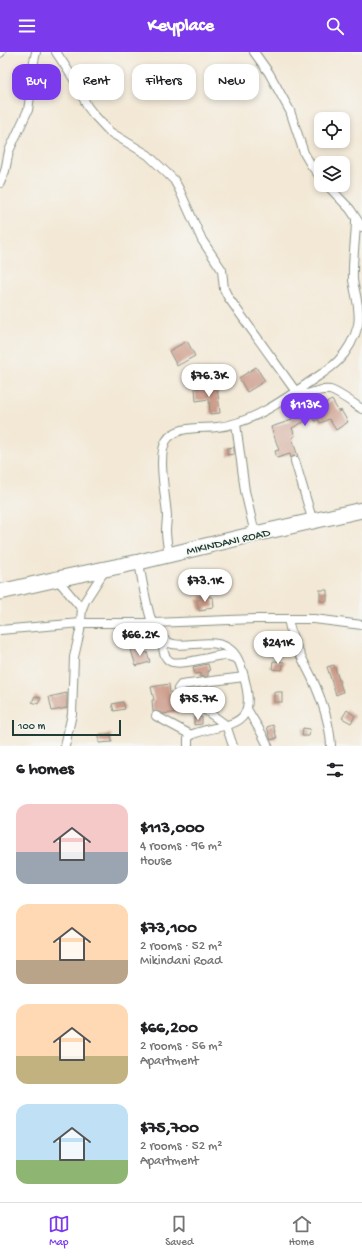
<!DOCTYPE html>
<meta charset="utf-8">
<style>
:root{--surface:#fff;--page:#f6f6f6;--text:#202124;--muted:#757577;--line:#e0e0e0;--accent:#7c3aed}
body{margin:0;font-family:"Gochi Hand",sans-serif;background:var(--page);color:var(--text);height:100vh;display:flex;flex-direction:column;font-size:15px;white-space:nowrap}
*{box-sizing:border-box;margin:0}
p{font-size:13px;color:var(--muted)}
.icon{flex:none;width:22px;height:22px;fill:none;stroke:currentColor;stroke-width:2;stroke-linecap:round;stroke-linejoin:round}
.map{position:relative;height:694px;overflow:hidden}
.sheet{display:flex;flex-direction:column;background:var(--surface);flex:1}
.sheet>*{flex:none}
.guide{position:absolute;left:12px;top:12px;width:338px;height:36px;display:flex;gap:8px}
.controls{position:absolute;left:314px;top:60px;display:grid;gap:8px}
.controls a{display:grid;place-items:center;width:36px;height:36px;border-radius:8px;background:var(--surface);box-shadow:0 2px 6px #0003;font-size:20px}
.scale{position:absolute;left:12px;bottom:10px;width:109px;box-sizing:border-box;padding-left:4px;border:2px solid #1f3d34;border-top:0;font-size:11px;line-height:14px;white-space:nowrap;color:#1f3d34;-webkit-text-stroke:3px #f6f6f2;paint-order:stroke}
.price{position:absolute;translate:-50% -34px;padding:0 9px;border-radius:14px;background:#fff;color:#222;font-size:13px;line-height:26px;filter:drop-shadow(0 1px 2px #0008)}
.price::after{content:'';position:absolute;left:50%;top:24px;width:12px;height:9px;margin-left:-6px;background:inherit;clip-path:polygon(0 0,100% 0,50% 100%)}
.price.active{background:var(--accent);color:#fff}
ul{padding:0;list-style:none}
li{display:flex;align-items:center;gap:12px;height:100px;padding:0 16px}
li span{display:grid;place-items:center;flex:none;width:112px;height:80px;border-radius:12px;color:#555}
li>.icon{margin-inline-start:auto}
span .icon{width:48px;height:48px;fill:#fffc;stroke-width:1}
li b{font-size:17px}
h2{display:flex;justify-content:space-between;align-items:center;height:48px;padding:0 16px;font-size:17px}
.chip{padding:0 14px;border-radius:12px;background:var(--surface);box-shadow:0 2px 6px #0003;font-size:14px;line-height:36px}
.chip.active{background:var(--accent);color:#fff}
header{display:flex;justify-content:space-between;align-items:center;height:52px;padding:0 16px;background:var(--accent);color:#fff;font-size:18px;font-weight:800}
.tabs{display:flex;justify-content:space-around;align-items:center;height:56px;border-top:1px solid var(--line);background:var(--surface);font-size:11px;color:var(--muted)}
.tabs a{display:grid;justify-items:center;gap:2px}
.tabs .active{color:var(--accent)}
.map>svg:first-child{display:block}
.building{fill:#ca9785}
.lines{fill:none;stroke-linecap:round;stroke-linejoin:round}
.street-casing{stroke:#899284;stroke-width:10}
.highway-casing{stroke:#899284;stroke-width:17}
.street{stroke:#fff;stroke-width:8}
.highway{stroke:#fff;stroke-width:15}
.labels{text-anchor:middle;stroke-width:3;stroke-linejoin:round;paint-order:stroke}
.street-label{font-size:12px;fill:#1f3d34;stroke:#f6f6f2}
</style>
<header><svg class="icon" aria-label="menu" viewBox="0 0 24 24"><path d="M4 6h16M4 12h16M4 18h16"/></svg>Keyplace<svg class="icon" aria-label="search" viewBox="0 0 24 24"><circle cx="10" cy="10" r="6"/><path d="M15 15l6 6"/></svg></header>
<div class="map">
<svg width="362" height="694" viewBox="0 0 362 694">
<rect width="100%" height="100%" fill="#f6f6f2"/>
<filter id="ink" filterUnits="userSpaceOnUse"><feTurbulence type="fractalNoise" baseFrequency=".025" numOctaves="2"/><feDisplacementMap in="SourceGraphic" scale="8" xChannelSelector="R" yChannelSelector="G"/><feConvolveMatrix kernelMatrix="1 2 1 2 8 2 1 2 1" color-interpolation-filters="sRGB"/></filter>
<filter id="wash" filterUnits="userSpaceOnUse"><feTurbulence type="fractalNoise" baseFrequency=".012" numOctaves="4" result="noise"/><feDisplacementMap in="SourceGraphic" scale="16" xChannelSelector="R" yChannelSelector="G"/><feGaussianBlur stdDeviation="0.9" result="paint"/><feColorMatrix in="noise" values="0 0 0 0 0 0 0 0 0 0 0 0 0 0 0 0 0 1.4 0 .05"/><feComposite in="paint" operator="in"/></filter>
<g filter="url(#wash)">
<rect width="100%" height="100%" fill="#f3e8d5"/>
<g id="blocks">
<!-- building -->
<g class="building">
<polygon points="187,289 195,304 177,314 169,299"/>
<polygon points="256,315 265,329 247,340 239,326"/>
<polygon points="217,334 220,361 210,362 209,347 196,349 195,336"/>
<polygon points="332,348 339,360 341,358 348,370 336,378 329,367 320,371 318,367 315,369 313,365 292,376 295,384 292,386 298,405 294,404 291,406 290,402 277,406 275,399 279,398 271,375 292,368 291,366 305,359 306,361"/>
<polygon points="234,395 234,402 227,403 227,396"/>
<rect x="320" y="538" width="7" height="11"/>
<polygon points="208,543 209,545 213,545 214,555 206,556 206,558 199,559 197,548 201,547 200,544"/>
<polygon points="142,595 144,601 147,600 150,610 136,614 131,598"/>
<polygon points="273,609 284,610 282,618 272,617"/>
<polygon points="208,612 210,619 208,619 208,624 200,625 200,621 195,622 193,615"/>
<polygon points="334,613 343,640 336,643 327,615"/>
<polygon points="169,632 170,641 172,640 174,653 179,653 180,660 163,662 156,659 153,660 152,648 154,648 151,635"/>
<rect x="274" y="640" width="8" height="10"/>
<polygon points="67,641 67,656 52,659 49,645"/>
<polygon points="35,644 41,646 38,652 32,650"/>
<polygon points="123,650 125,657 114,659 112,652"/>
<polygon points="347,658 355,664 351,671 342,666"/>
<polygon points="194,665 202,665 202,672 194,673"/>
<polygon points="273,673 277,686 271,688 267,675"/>
<polygon points="303,676 310,677 309,684 302,684"/>
<polygon points="111,682 112,690 99,691 99,683"/>
</g>
</g>
</g>
<g filter="url(#ink)">
<use href="#blocks" fill-opacity="0" stroke="#899284" stroke-width="1"/>
<g class="lines">
<defs>
<g id="street">
<path d="M56 0 77 32 87 54 94 63 110 80 148 103 174 128 179 137 202 188 222 218 224 237 228 245 294 337C306 349 316 335 330 338 338 340 354 352 362 357"/>
<polyline points="254,0 269,21 290,59 304,101 311,113 321,126"/>
<polyline points="0,1 1,0"/>
<polyline points="0,131 5,119 9,99 28,58 33,25 32,19 36,0"/>
<polyline points="327,133 350,157 362,175"/>
<polyline points="236,372 245,439 255,482"/>
<polyline points="295,409 313,470"/>
<path d="M169 503C168 495 166 487 166 479 166 474 167 469 167 464 166 446 157 404 166 389 176 373 201 377 217 375 250 372 284 348 311 329 320 323 330 317 338 309 347 300 355 286 358 273 361 258 355 242 353 228 352 207 356 187 356 167"/>
<path d="M139 510C142 529 145 546 150 564 152 568 152 574 155 578 157 581 160 584 163 587 179 602 212 581 232 599 239 605 243 620 245 629 258 679 225 670 193 682L188 686V694"/>
<polyline points="57,527 82,557"/>
<path d="M288 567C292 591 302 605 312 626 322 648 330 670 331 694"/>
<polyline points="0,578 81,571 153,571 255,567 314,567 362,573"/>
<path d="M164 588C162 595 163 607 172 610 183 613 209 605 222 603 227 603 232 605 237 607"/>
<polyline points="247,657 262,682 268,694"/>
<polyline points="156,664 191,683"/>
<polyline points="65,694 72,662 74,605 80,579 82,557 85,549 105,518"/>
<polyline points="233,694 226,673 190,647 178,637 181,633 244,625"/>
</g>
<polyline id="highway" points="0,540 57,527 139,510 255,482 362,458"/>
</defs>
<!-- street casing -->
<use href="#street" class="street-casing"/>
<!-- highway casing -->
<use href="#highway" class="highway-casing"/>
<!-- street -->
<use href="#street" class="street"/>
<!-- highway -->
<use href="#highway" class="highway"/>
</g>
</g>
<g class="labels">
<!-- street labels -->
<g class="street-label">
<text transform="translate(228 489) rotate(-13)" y="4">MIKINDANI ROAD</text>
</g>
</g>
</svg>
<div class="controls">
<a><svg class="icon" aria-label="locate" viewBox="0 0 24 24"><circle cx="12" cy="12" r="6"/><path d="M12 2v4M12 18v4M2 12h4M18 12h4"/></svg></a>
<a><svg class="icon" aria-label="layers" viewBox="0 0 24 24"><path d="M12 4l9 5-9 5-9-5zM3 14l9 5 9-5"/></svg></a>
</div>
<div class="scale">100 m</div>
<b class="price" style="left:209px;top:346px">$76.3K</b>
<b class="price active" style="left:305px;top:375px">$113K</b>
<b class="price" style="left:205px;top:551px">$73.1K</b>
<b class="price" style="left:140px;top:605px">$66.2K</b>
<b class="price" style="left:278px;top:613px">$241K</b>
<b class="price" style="left:198px;top:669px">$75.7K</b>
<div class="guide">
<a class="chip active">Buy</a>
<a class="chip">Rent</a>
<a class="chip">Filters</a>
<a class="chip">New</a>
</div>
</div>
<section class="sheet">
<h2>6 homes<svg class="icon" aria-label="filters" viewBox="0 0 24 24"><path d="M4 7h16M4 17h16"/><circle cx="9" cy="7" r="2"/><circle cx="15" cy="17" r="2"/></svg></h2>
<ul>
<li><span style="background:linear-gradient(#f6c9c9 60%,#9aa5b1 0)"><svg class="icon" aria-label="home" viewBox="0 0 24 24"><path d="M3 11l9-7 9 7M6 9v11h12V9"/></svg></span><div><b>$113,000</b><p>4 rooms · 96 m²</p><p>House</p></div></li>
<li><span style="background:linear-gradient(#ffd9b3 70%,#b9a48a 0)"><svg class="icon" aria-label="home" viewBox="0 0 24 24"><path d="M3 11l9-7 9 7M6 9v11h12V9"/></svg></span><div><b>$73,100</b><p>2 rooms · 52 m²</p><p>Mikindani Road</p></div></li>
<li><span style="background:linear-gradient(#ffd9b3 65%,#c2b280 0)"><svg class="icon" aria-label="home" viewBox="0 0 24 24"><path d="M3 11l9-7 9 7M6 9v11h12V9"/></svg></span><div><b>$66,200</b><p>2 rooms · 56 m²</p><p>Apartment</p></div></li>
<li><span style="background:linear-gradient(#bfe0f5 70%,#8fb573 0)"><svg class="icon" aria-label="home" viewBox="0 0 24 24"><path d="M3 11l9-7 9 7M6 9v11h12V9"/></svg></span><div><b>$75,700</b><p>2 rooms · 52 m²</p><p>Apartment</p></div></li>
</ul>
</section>
<nav class="tabs">
<a class="active"><svg class="icon" aria-label="map" viewBox="0 0 24 24"><path d="M3 6l6-2 6 2 6-2v14l-6 2-6-2-6 2zM9 4v14M15 6v14"/></svg>Map</a>
<a><svg class="icon" aria-label="saved" viewBox="0 0 24 24"><path d="M7 4h10v16l-5-4-5 4z"/></svg>Saved</a>
<a><svg class="icon" aria-label="home" viewBox="0 0 24 24"><path d="M3 11l9-7 9 7M6 9v11h12V9"/></svg>Home</a>
</nav>
